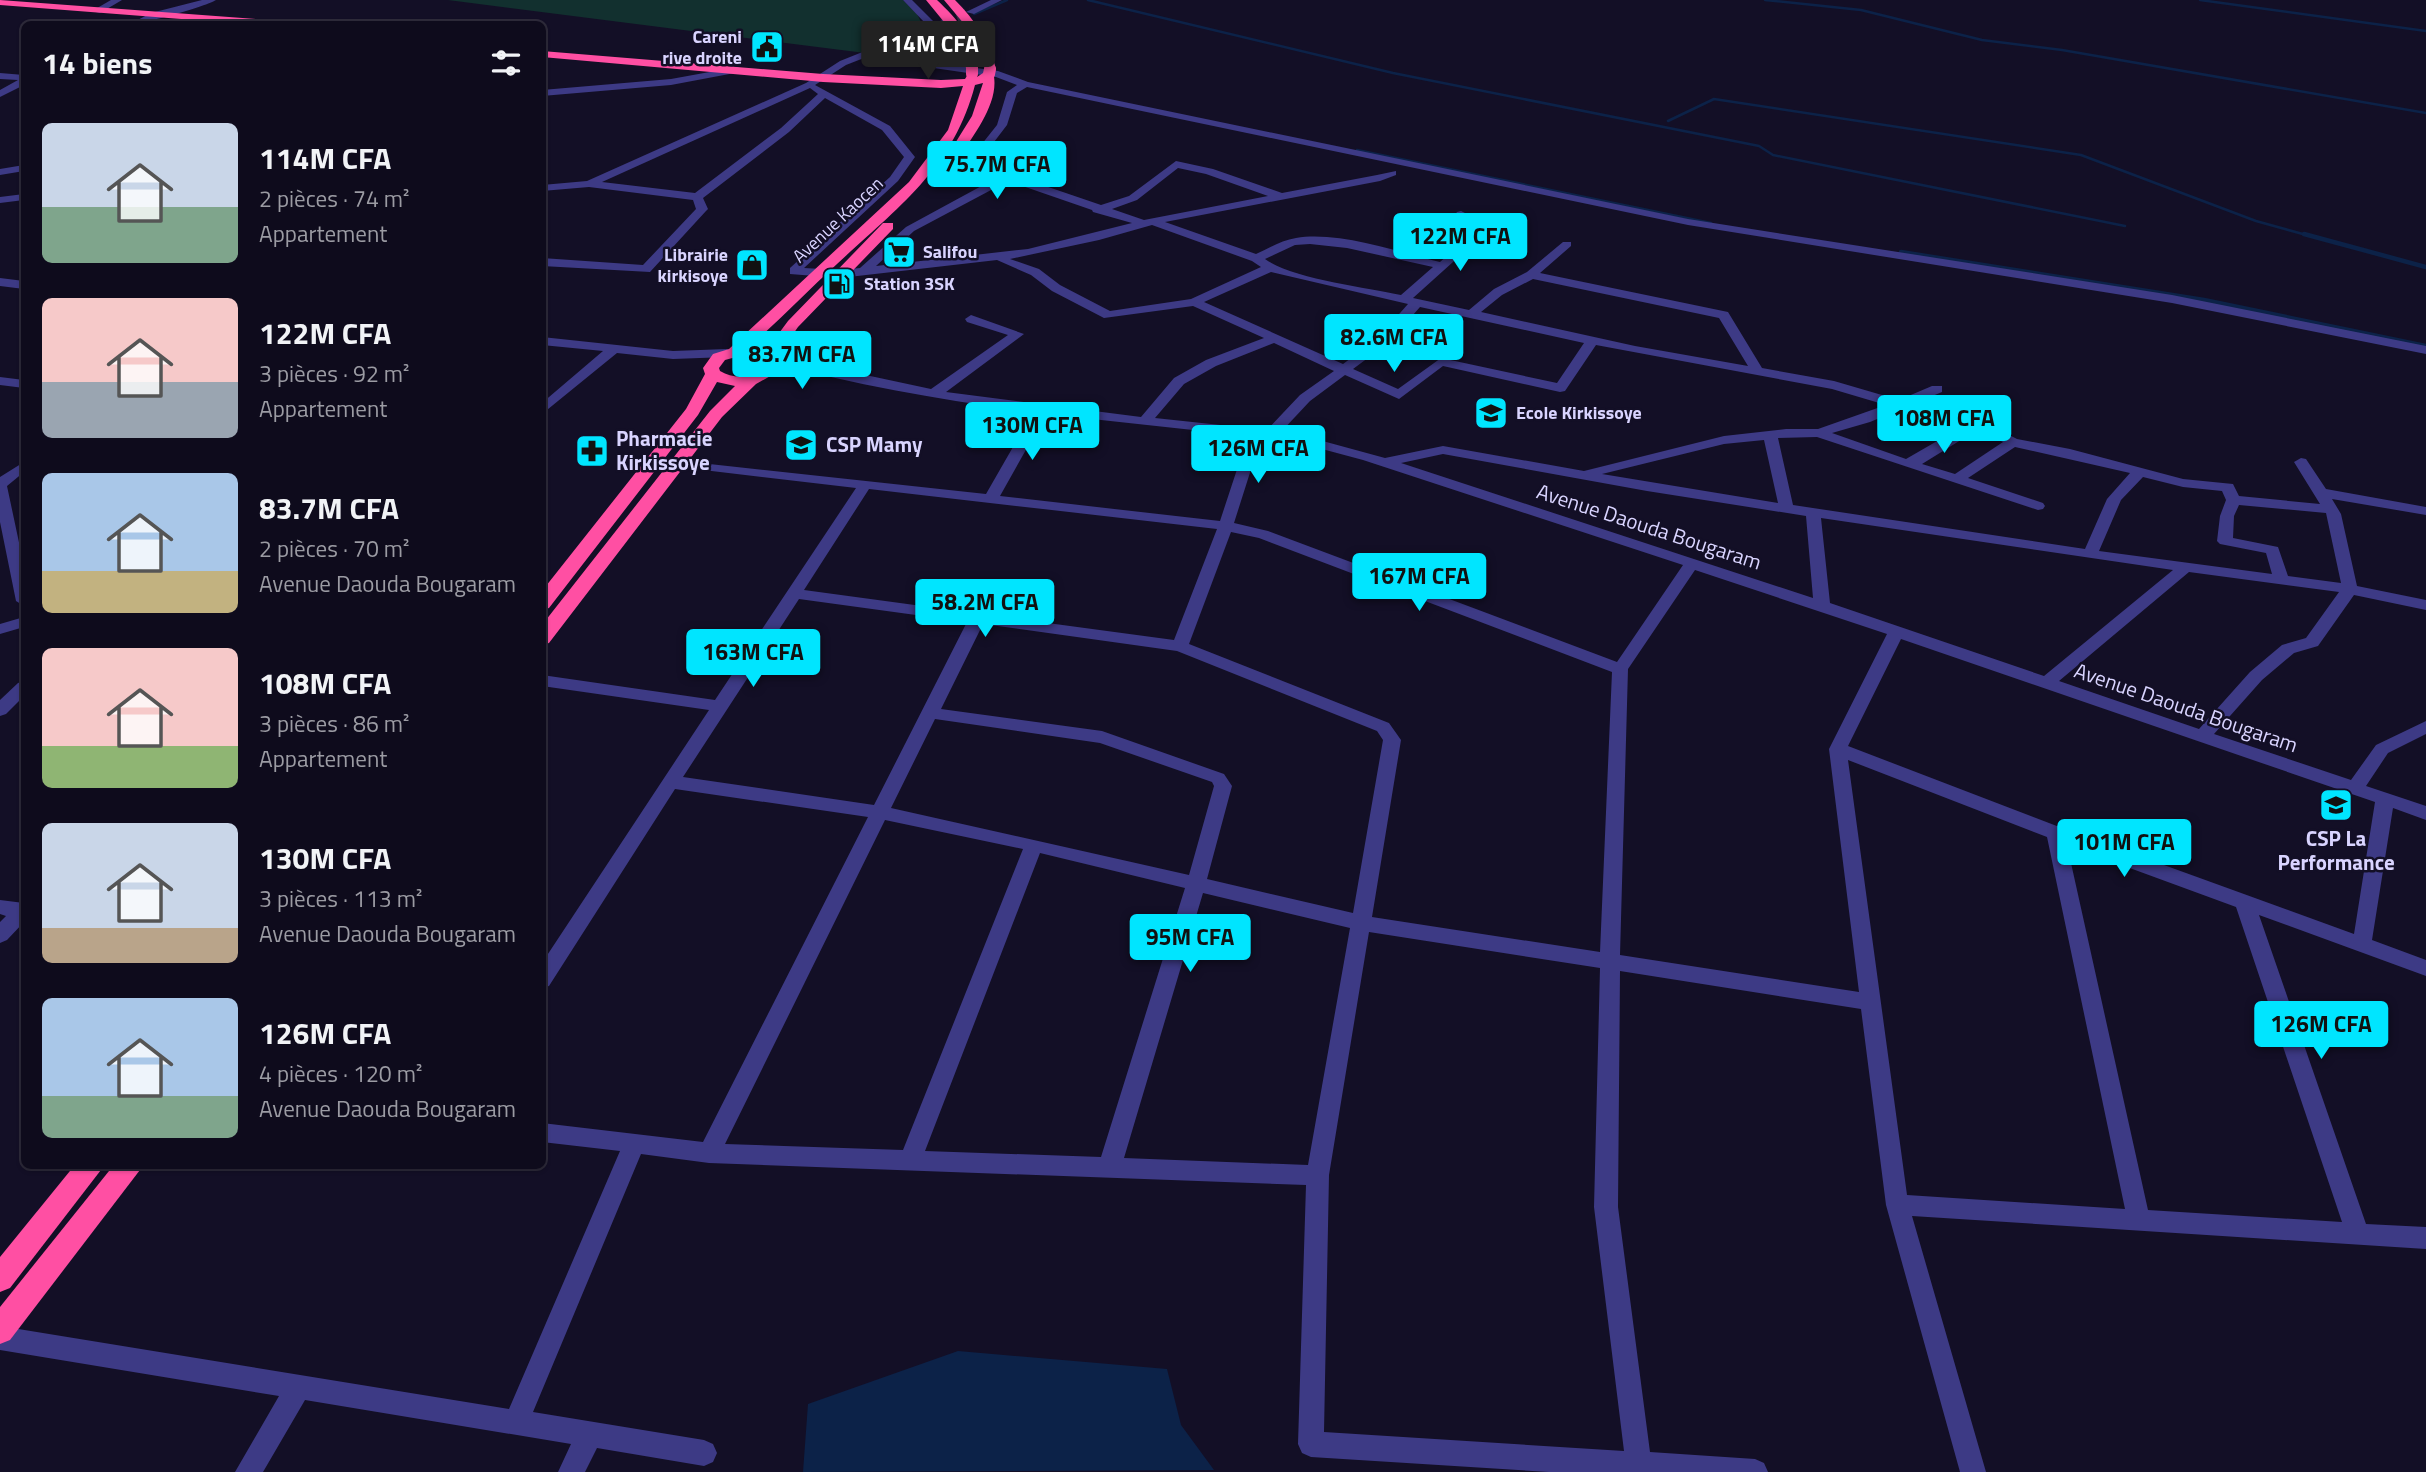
<!DOCTYPE html>
<html lang="fr">
<meta charset="utf-8">
<style>
:root{--surface:#0e0b1c;--page:#1c1929;--text:#f1f3f6;--muted:#9b9ba3;--line:#2e2b3b;--accent:#00e5ff}
body{margin:0;font-family:"Titillium Web",sans-serif;background:var(--page);color:var(--text);height:100vh;display:flex;flex-direction:column;font-size:26px;white-space:nowrap}
*{box-sizing:border-box;margin:0}
p{font-size:23px;color:var(--muted)}
.icon{flex:none;width:38px;height:38px;fill:none;stroke:currentColor;stroke-width:2;stroke-linecap:round;stroke-linejoin:round}
.map{position:relative;flex:1;overflow:hidden}
.details{position:absolute;left:21px;top:21px;width:525px;height:1148px;display:flex;flex-direction:column;background:var(--surface);border-radius:10px;box-shadow:0 2px 5px #0004,0 0 0 2px var(--line)}
.details>*{flex:none}
.price{position:absolute;translate:-50% -60px;padding:0 16px;border-radius:7px;background:var(--accent);color:#111;font-size:23px;line-height:46px;filter:drop-shadow(0 2px 4px #0008)}
.price::after{content:'';position:absolute;left:50%;top:42px;width:21px;height:16px;margin-left:-10px;background:inherit;clip-path:polygon(0 0,100% 0,50% 100%)}
.price.current{background:#222;color:#fff}
ul{padding:0;list-style:none}
li{display:flex;align-items:center;gap:21px;height:175px;padding:0 21px}
li span{display:grid;place-items:center;flex:none;width:196px;height:140px;border-radius:10px;color:#555}
li>.icon{margin-inline-start:auto}
span .icon{width:84px;height:84px;fill:#fffc;stroke-width:1}
li b{font-size:30px}
h2{display:flex;justify-content:space-between;align-items:center;height:84px;padding:0 21px;font-size:30px}
.map>svg:first-child{display:block}
.green{fill:#12302f}
.water{fill:#0c2248}
.lines{fill:none;stroke-linecap:round;stroke-linejoin:round}
.stream-far1{stroke:#0c2248;stroke-width:2.5}
.stream{stroke:#0c2248;stroke-width:4.5}
.minor-tunnel{stroke:#312d47;stroke-width:10;stroke-dasharray:10 5;stroke-linecap:butt}
.minor{fill:#3d3a85;fill-rule:evenodd}
.highway{fill:#ff4fa3;fill-rule:evenodd}
.highway-bridge{stroke:#ff4fa3;stroke-width:12}
.labels{text-anchor:middle;stroke-width:5;stroke-linejoin:round;paint-order:stroke}
.far-poi-label{font-size:18px;font-weight:bold;fill:#d9d4ff;stroke:#130f26;text-anchor:start}
.far-street-label{font-size:18px;fill:#d9d4ff;stroke:#130f26}
.poi-label{font-size:21px;font-weight:bold;fill:#d9d4ff;stroke:#130f26;text-anchor:start}
.street-label{font-size:21px;fill:#d9d4ff;stroke:#130f26}
</style>
<div class="map">
<svg width="2426" height="1472" viewBox="0 0 2426 1472">
<rect width="100%" height="100%" fill="#130f26"/>
<!-- green -->
<g class="green">
<polygon points="448,0 903,0 917,14 921,22 919,28 865,53"/>
<polygon points="948,26 959,63 887,51"/>
</g>
<!-- water -->
<polygon class="water" points="958,1351 1167,1369 1181,1425 1214,1470 803,1472 808,1404"/>
<g class="lines">
<!-- stream-far1 -->
<g class="stream-far1">
<polyline points="1088,0 1393,73 1759,146 1773,155 2125,226"/>
<polyline points="1765,0 1861,10 1982,40 2062,50 2426,113"/>
<polyline points="2200,0 2426,31"/>
<polyline points="974,14 1007,0"/>
<polyline points="933,62 882,52 943,26"/>
<polyline points="1668,121 1714,99 2081,155 2256,221 2310,236"/>
<polyline points="1357,150 1711,223"/>
</g>
<!-- stream -->
<g class="stream">
<polyline points="2304,234 2426,267"/>
<polyline points="1901,252 2204,300 2426,346"/>
</g>
<!-- minor-tunnel -->
<polyline class="minor-tunnel" points="943,23 971,12"/>
<!-- minor -->
<g class="minor">
<polygon points="111,0 122,0 100,13 92,11"/>
<path d="M202 0H216C207 6 140 25 130 24L151 13Z"/>
<path d="M903 0H912L935 23 943 20 948 23 874 54 998 71 1028 82 1688 219 2172 295 2426 346V354L2172 303 1688 225 1027 87 1017 93 1007 125 978 163 1101 205 1129 196 1176 161 1213 169 1282 193 1377 175 1396 171V175L1380 181 1165 222 1256 254C1269 248 1282 240 1296 238 1339 231 1398 252 1440 262L1449 254 1432 247 1457 212 1461 211 1467 214 1445 245 1463 253 1413 298 1469 310 1494 289 1527 272 1563 242H1571V246L1540 273 1728 312 1762 368 1834 381 1899 400 1932 386H1942V392L1870 422 1832 433 1906 459 1970 422H1984L2017 439 2070 449 2183 479 2233 484 2239 496 2320 504 2294 462 2301 458 2306 459 2326 489 2426 507V515L2332 499 2341 514 2357 586 2426 600V610L2354 595 2318 646 2294 653 2262 680 2214 734 2351 780 2376 745 2426 721V734L2388 753 2366 786 2426 806V820L2393 808 2372 940 2426 960V976L2259 915 2366 1224 2426 1227V1249L1912 1216 1986 1472H1960L1886 1205 1861 1009 1620 971 1618 1207 1650 1452 1755 1459 1764 1463 1768 1472H1549L1311 1457 1302 1453 1298 1444 1306 1185 709 1163 641 1154 533 1412 704 1440 713 1444 717 1453 713 1462 704 1466 597 1448 585 1472H558L571 1444 305 1400 263 1472H235L279 1396 0 1350V1326L509 1409 620 1151 542 1142V1123L703 1142 868 817 675 789 549 986 542 988V963L709 710 542 686V675L715 700 856 488 678 467 671 463 673 460 986 494 1033 412C944 401 859 385 772 363L770 360 777 356 931 389 1008 335 967 322 965 319 971 315 1024 334 946 392 1141 417 1174 378 1206 360 1264 338 1193 306 1104 318 1052 291 1031 275 997 260 840 278 790 274V268L890 177 904 157 882 130 825 98 789 132 703 198 708 209 706 211 650 272 542 266V258L643 265 696 209 693 200 589 187 542 191V185L587 181 806 83 840 61 925 27V23ZM864 58 996 77 1017 85 1007 92 997 125 966 164 998 177 906 227 860 268 840 270 804 268 898 181 915 157 890 126 815 85 846 65ZM810 88 818 94 781 128 695 193 602 182ZM1178 168 1206 174 1268 196 1144 220 1112 209 1137 200ZM1008 181 1092 210 1093 212 1132 223 1028 249 876 266 914 231ZM1152 225 1252 261 1261 267 1191 299 1110 311 1060 285 1039 269 1010 259 1099 240ZM1310 244 1347 248 1433 267 1401 295C1365 287 1293 279 1265 259L1295 245ZM1271 272 1408 304 1377 339 1343 364 1204 302ZM1533 279 1719 318 1748 366 1635 346 1481 312 1502 295ZM1420 307 1584 343 1557 383 1441 358 1398 389 1353 369 1384 346 1422 351V345L1391 340ZM1274 343 1334 371 1300 395 1267 430 1155 418 1184 384 1216 366ZM1596 345 1832 389 1886 405 1818 429H1786L1724 436 1584 471 1443 446 1385 458 1308 437 1280 433 1310 401 1345 375 1399 399 1443 366 1560 392 1565 391ZM1046 414 1248 436 1220 521 1000 496ZM1977 430 2003 442 1955 474 1922 464ZM1817 437 2038 510 2043 509 2045 506 2043 503 1968 478 2015 447 2130 473 2107 499 2085 549 1793 505 1778 438ZM1261 438 1307 445 1363 460 1683 565 1617 662 1268 531 1234 523ZM1764 440 1778 503 1602 474 1724 444ZM1443 454 1647 491 1806 516 1813 598 1401 463ZM2143 477 2183 487 2222 491 2226 500 2220 516 2217 541 2220 544 2266 553 2272 574 2099 551 2121 500ZM869 489 1217 529 1174 640 804 590ZM2239 505 2326 513 2341 583 2288 576 2278 547 2233 538 2234 516ZM1821 518 2173 570 2044 676 1830 603ZM1231 532 1259 538 1612 672 1600 952 1372 917 1401 740 1389 723 1189 644ZM1695 570 1887 634 1829 749 1859 992 1620 955 1628 669ZM2189 572 2339 592 2306 638 2282 645 2250 672 2199 729 2059 681ZM799 599 967 622 874 805 683 777ZM983 624 1177 651 1377 731 1383 740 1353 913 1207 879 1232 786 1224 774 1102 731 941 709ZM1901 639 2375 802 2354 934 2062 828 1848 746ZM935 719 1100 743 1212 782 1214 786 1189 875 891 808ZM1848 760 2047 837 2125 1209 1907 1195ZM885 820 1023 849 903 1150 725 1144ZM2067 845 2236 907 2342 1222 2148 1210ZM1040 853 1185 888 1101 1157 925 1151ZM1203 893 1350 928 1308 1165 1124 1158ZM1369 932 1600 968 1594 1207 1624 1451 1324 1432 1329 1175Z"/>
<polygon points="991,0 1002,0 974,14 966,12"/>
<polygon points="737,67 740,68 740,72 671,85 542,96 542,90 671,79"/>
<polygon points="0,73 24,75 24,85 0,97 0,90 18,80 0,79"/>
<polygon points="24,165 24,171 0,175 0,169"/>
<polygon points="24,194 24,200 0,203 0,197"/>
<polygon points="0,278 24,281 24,289 0,286"/>
<polygon points="542,337 673,351 727,349 734,353 727,357 673,359 617,353 542,414 542,403 603,351 542,345"/>
<polygon points="0,377 24,380 24,388 0,385"/>
<polygon points="24,462 24,472 7,486 24,566 24,606 16,601 0,522 0,477"/>
<polygon points="24,617 24,627 0,634 0,624"/>
<polygon points="24,681 24,696 6,714 0,716 0,700 18,683"/>
<polygon points="0,900 24,903 24,922 7,940 0,943 0,922 6,916 0,914"/>
</g>
<!-- highway -->
<g class="highway">
<polygon points="0,0 282,21 287,24 246,24 0,5"/>
<path d="M926 0H937C957 19 975 39 978 68L974 71 977 77 986 71 970 31 944 0H955C975 20 989 41 996 69L993 72C1001 100 975 133 960 156H950L949 153 972 116 983 83 975 85C953 169 897 208 837 264 808 290 781 319 751 345L768 348 788 321 883 223H893V229L798 327 780 353 785 360 781 370 756 384 722 417 549 643 542 645V625L710 411 735 386 717 382 698 415 549 608 542 610V591L686 409 705 374 703 368 713 354 729 349 909 182 948 130 963 86 941 88 823 82 542 57V51L823 74 941 80 965 79 970 71 966 68 958 39ZM747 354 767 357 768 365C753 377 737 381 720 371L719 368 725 360Z"/>
<polygon points="74,1166 104,1166 10,1288 0,1292 0,1257"/>
<polygon points="113,1166 143,1166 10,1340 0,1344 0,1307"/>
</g>
<!-- highway-bridge -->
<g class="highway-bridge">
<polyline points="972,68 972,74"/>
<polyline points="989,74 990,69"/>
</g>
</g>
<!-- icons -->
<defs>
<symbol id="civic-square" viewBox="-11 -11 22 22"><rect x="-9" y="-9" width="18" height="18" rx="4" fill="#00e5ff" stroke="#130f26"/><path d="M-.6-6.5H3V-4.5H.6V-3L4-1V1h2V6H-6V1h2V-1L-.6-3ZM-1.2 2.5V6h2.4V2.5Z" fill="#111"/></symbol>
<symbol id="supermarket-square" viewBox="-11 -11 22 22"><rect x="-9" y="-9" width="18" height="18" rx="4" fill="#00e5ff" stroke="#130f26"/><path d="M-6-5.5h2.5l.6 2H6L4.5 2H-2.5L-4.4-4H-6ZM-1.5 3.2a1.3 1.3 0 1 0 .1 0ZM3 3.2a1.3 1.3 0 1 0 .1 0Z" fill="#111"/></symbol>
<symbol id="shop-square" viewBox="-11 -11 22 22"><rect x="-9" y="-9" width="18" height="18" rx="4" fill="#00e5ff" stroke="#130f26"/><path d="M-5-2.5h2.3a2.7 3.5 0 0 1 5.4 0H5L5.5 6h-11ZM-1.5-2.5h3a1.5 2.3 0 0 0-3 0Z" fill="#111"/></symbol>
<symbol id="fuel-square" viewBox="-11 -11 22 22"><rect x="-9" y="-9" width="18" height="18" rx="4" fill="#00e5ff" stroke="#130f26"/><path d="M-5.5-6h7V0h2V4h1.3V-2.5L3-4.5l.8-.8L6-3V5H2.5V1h-1V6h-7ZM-4.2-4.7v3.2H.2V-4.7Z" fill="#111"/></symbol>
<symbol id="school-square" viewBox="-11 -11 22 22"><rect x="-9" y="-9" width="18" height="18" rx="4" fill="#00e5ff" stroke="#130f26"/><path d="M0-5L7-2L0 1L-7-2ZM-4 1L0 2.5L4 1V4Q0 6-4 4Z" fill="#111"/></symbol>
<symbol id="pharmacy-square" viewBox="-11 -11 22 22"><rect x="-9" y="-9" width="18" height="18" rx="4" fill="#00e5ff" stroke="#130f26"/><path d="M-2-6h4v4h4v4h-4v4h-4v-4h-4v-4h4Z" fill="#111"/></symbol>
</defs>
<g fill-rule="evenodd">
<use href="#civic-square" x="748" y="28" width="38" height="38"/>
<use href="#supermarket-square" x="880" y="233" width="38" height="38"/>
<use href="#shop-square" x="733" y="246" width="38" height="38"/>
<use href="#fuel-square" x="820" y="265" width="38" height="38"/>
<use href="#school-square" x="1472" y="394" width="38" height="38"/>
<use href="#school-square" x="782" y="426" width="38" height="38"/>
<use href="#pharmacy-square" x="573" y="432" width="38" height="38"/>
<use href="#school-square" x="2317" y="786" width="38" height="38"/>
</g>
<g class="labels">
<!-- far-poi labels -->
<g class="far-poi-label">
<text x="742" y="43" text-anchor="end">Careni<tspan x="742" dy="21">rive droite</tspan></text>
<text x="923" y="258">Salifou</text>
<text x="728" y="261" text-anchor="end">Librairie<tspan x="728" dy="21">kirkisoye</tspan></text>
<text x="864" y="290">Station 3SK</text>
<text x="1516" y="419">Ecole Kirkissoye</text>
</g>
<!-- far-street labels -->
<g class="far-street-label">
<text transform="translate(838 220) rotate(-43)" y="6">Avenue Kaocen</text>
</g>
<!-- poi labels -->
<g class="poi-label">
<text x="616" y="446">Pharmacie<tspan x="616" dy="24">Kirkissoye</tspan></text>
<text x="826" y="452">CSP Mamy</text>
<text x="2336" y="846" text-anchor="middle">CSP La<tspan x="2336" dy="24">Performance</tspan></text>
</g>
<!-- street labels -->
<g class="street-label">
<text transform="translate(1649 527) rotate(18)" y="7">Avenue Daouda Bougaram</text>
<text transform="translate(2186 708) rotate(19)" y="7">Avenue Daouda Bougaram</text>
</g>
</g>
</svg>
<b class="price current" style="left:928px;top:81px">114M CFA</b>
<b class="price" style="left:997px;top:201px">75.7M CFA</b>
<b class="price" style="left:1460px;top:273px">122M CFA</b>
<b class="price" style="left:1394px;top:374px">82.6M CFA</b>
<b class="price" style="left:802px;top:391px">83.7M CFA</b>
<b class="price" style="left:1944px;top:455px">108M CFA</b>
<b class="price" style="left:1032px;top:462px">130M CFA</b>
<b class="price" style="left:1258px;top:485px">126M CFA</b>
<b class="price" style="left:1419px;top:613px">167M CFA</b>
<b class="price" style="left:985px;top:639px">58.2M CFA</b>
<b class="price" style="left:753px;top:689px">163M CFA</b>
<b class="price" style="left:2124px;top:879px">101M CFA</b>
<b class="price" style="left:1190px;top:974px">95M CFA</b>
<b class="price" style="left:2321px;top:1061px">126M CFA</b>
<section class="details">
<h2>14 biens<svg class="icon" aria-label="filters" viewBox="0 0 24 24"><path d="M4 7h16M4 17h16"/><circle cx="9" cy="7" r="2"/><circle cx="15" cy="17" r="2"/></svg></h2>
<ul>
<li><span style="background:linear-gradient(#c9d6e8 60%,#7fa58c 0)"><svg class="icon" aria-label="home" viewBox="0 0 24 24"><path d="M3 11l9-7 9 7M6 9v11h12V9"/></svg></span><div><b>114M CFA</b><p>2 pièces · 74 m²</p><p>Appartement</p></div></li>
<li><span style="background:linear-gradient(#f6c9c9 60%,#9aa5b1 0)"><svg class="icon" aria-label="home" viewBox="0 0 24 24"><path d="M3 11l9-7 9 7M6 9v11h12V9"/></svg></span><div><b>122M CFA</b><p>3 pièces · 92 m²</p><p>Appartement</p></div></li>
<li><span style="background:linear-gradient(#a9c7e8 70%,#c2b280 0)"><svg class="icon" aria-label="home" viewBox="0 0 24 24"><path d="M3 11l9-7 9 7M6 9v11h12V9"/></svg></span><div><b>83.7M CFA</b><p>2 pièces · 70 m²</p><p>Avenue Daouda Bougaram</p></div></li>
<li><span style="background:linear-gradient(#f6c9c9 70%,#8fb573 0)"><svg class="icon" aria-label="home" viewBox="0 0 24 24"><path d="M3 11l9-7 9 7M6 9v11h12V9"/></svg></span><div><b>108M CFA</b><p>3 pièces · 86 m²</p><p>Appartement</p></div></li>
<li><span style="background:linear-gradient(#c9d6e8 75%,#b9a48a 0)"><svg class="icon" aria-label="home" viewBox="0 0 24 24"><path d="M3 11l9-7 9 7M6 9v11h12V9"/></svg></span><div><b>130M CFA</b><p>3 pièces · 113 m²</p><p>Avenue Daouda Bougaram</p></div></li>
<li><span style="background:linear-gradient(#a9c7e8 70%,#7fa58c 0)"><svg class="icon" aria-label="home" viewBox="0 0 24 24"><path d="M3 11l9-7 9 7M6 9v11h12V9"/></svg></span><div><b>126M CFA</b><p>4 pièces · 120 m²</p><p>Avenue Daouda Bougaram</p></div></li>
</ul>
</section>
</div>
